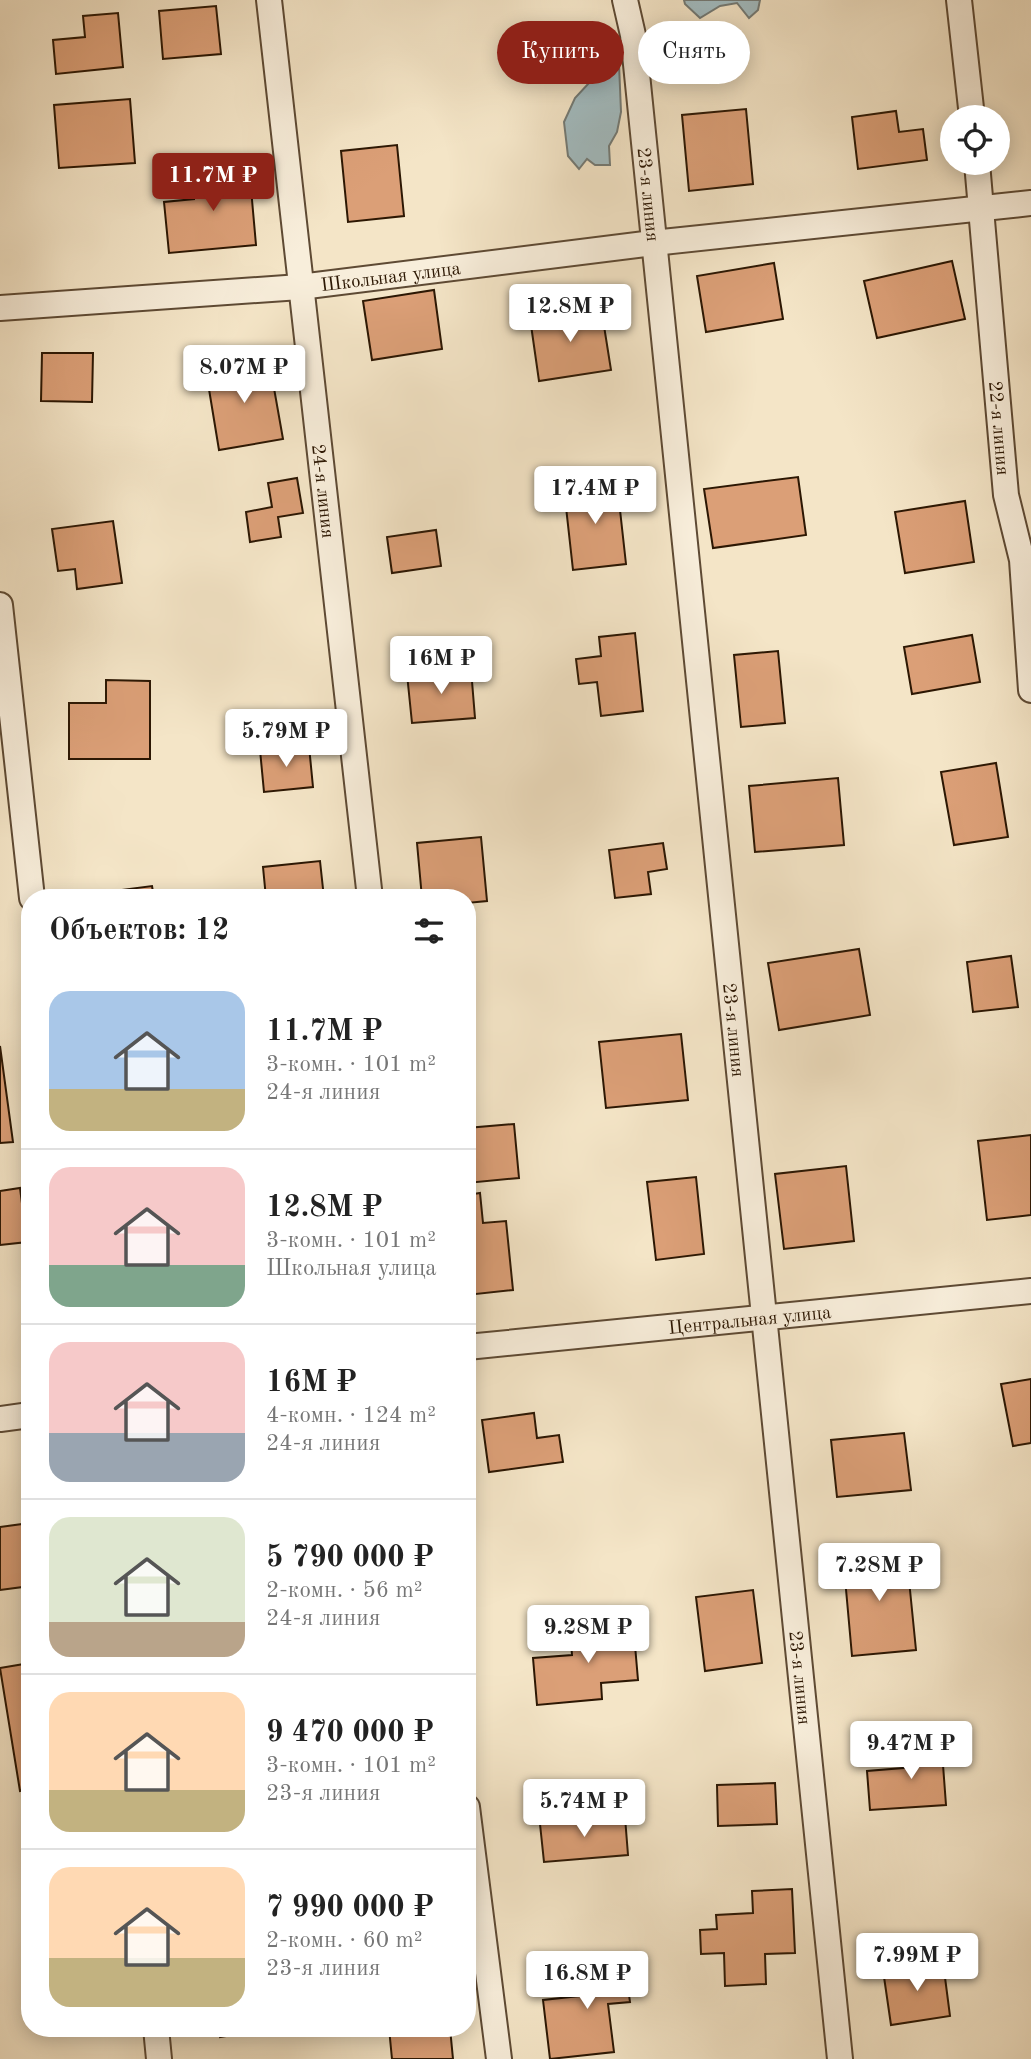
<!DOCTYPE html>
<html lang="ru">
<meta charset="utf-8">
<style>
:root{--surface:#fff;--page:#f6f6f6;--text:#222;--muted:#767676;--line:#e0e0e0;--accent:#8f2418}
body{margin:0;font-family:"Old Standard TT",serif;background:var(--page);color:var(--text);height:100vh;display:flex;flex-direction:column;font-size:26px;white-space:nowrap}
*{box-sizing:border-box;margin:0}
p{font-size:23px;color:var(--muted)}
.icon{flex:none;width:38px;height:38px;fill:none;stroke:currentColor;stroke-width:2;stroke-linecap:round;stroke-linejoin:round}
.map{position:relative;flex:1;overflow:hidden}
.details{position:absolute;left:21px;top:889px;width:455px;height:1148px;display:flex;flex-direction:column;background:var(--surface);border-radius:28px;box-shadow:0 4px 18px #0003}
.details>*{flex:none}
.banner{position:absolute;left:497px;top:21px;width:429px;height:63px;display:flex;gap:14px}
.controls{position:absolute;left:940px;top:105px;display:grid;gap:14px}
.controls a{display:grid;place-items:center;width:70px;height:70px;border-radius:50%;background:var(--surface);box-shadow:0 4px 18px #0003;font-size:35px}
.price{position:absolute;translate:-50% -60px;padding:0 16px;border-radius:7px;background:#fff;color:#222;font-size:23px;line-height:46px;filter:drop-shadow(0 2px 4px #0008)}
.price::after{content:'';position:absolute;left:50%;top:42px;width:21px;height:16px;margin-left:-10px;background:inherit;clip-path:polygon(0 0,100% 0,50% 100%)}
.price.on{background:var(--accent);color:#fff}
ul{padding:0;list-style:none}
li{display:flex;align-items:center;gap:21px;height:175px;padding:0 28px}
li+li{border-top:2px solid var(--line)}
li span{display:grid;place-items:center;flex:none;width:196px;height:140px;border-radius:21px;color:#555}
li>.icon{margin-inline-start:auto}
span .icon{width:84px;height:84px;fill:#fffc;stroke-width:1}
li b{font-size:30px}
h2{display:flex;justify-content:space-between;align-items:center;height:84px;padding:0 28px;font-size:30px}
.tag{padding:0 24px;border-radius:32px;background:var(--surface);box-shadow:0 4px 18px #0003;font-size:24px;line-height:63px}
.tag.on{background:var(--accent);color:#fff}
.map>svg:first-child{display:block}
.water{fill:#a2bcc1;stroke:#737a75;stroke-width:2}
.building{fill:#db9f77;stroke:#2c1703;stroke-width:2}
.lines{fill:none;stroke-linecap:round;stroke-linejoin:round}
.minor-casing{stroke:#5e4a34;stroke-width:28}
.minor{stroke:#f8eedb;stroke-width:24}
.labels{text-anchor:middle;stroke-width:7;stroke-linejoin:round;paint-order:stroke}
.street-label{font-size:19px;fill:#2c1703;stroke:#f8eedb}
</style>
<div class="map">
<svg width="1031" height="2059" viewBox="0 0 1031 2059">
<rect width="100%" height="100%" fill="#f4e5c7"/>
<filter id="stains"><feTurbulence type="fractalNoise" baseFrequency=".00286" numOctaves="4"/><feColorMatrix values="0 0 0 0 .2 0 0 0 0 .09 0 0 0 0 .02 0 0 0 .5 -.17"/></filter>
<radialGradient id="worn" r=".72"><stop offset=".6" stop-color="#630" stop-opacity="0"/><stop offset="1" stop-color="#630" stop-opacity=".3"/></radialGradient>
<!-- water -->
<g class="water">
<polygon points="684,0 760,0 758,10 749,18 737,3 720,6 700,18 685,4"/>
<polygon points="619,64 621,112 617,132 609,146 610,165 595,165 587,159 579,169 568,156 564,122 575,98 602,69"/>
</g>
<!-- building -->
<g class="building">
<polygon points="216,6 221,54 163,59 159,11"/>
<polygon points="118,13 123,67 56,74 53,40 85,37 83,16"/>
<polygon points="130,99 135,163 59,168 54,105"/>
<polygon points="746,109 753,184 689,191 682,115"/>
<polygon points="896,111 899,132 923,129 927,160 858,169 852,117"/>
<polygon points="397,145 404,216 348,222 341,151"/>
<polygon points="249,166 256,245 169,253 164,202 194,199 192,171"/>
<polygon points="952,261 965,319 877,338 864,281"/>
<polygon points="774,263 783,319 706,332 697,276"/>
<polygon points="434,290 442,349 372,360 363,301"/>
<polygon points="601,307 611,370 539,381 530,318"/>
<polygon points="42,353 93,353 92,402 41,401"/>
<polygon points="269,360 283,439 219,450 206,371"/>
<polygon points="798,477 806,535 713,548 704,489"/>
<polygon points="297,478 303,513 278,517 281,537 250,542 246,512 272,507 268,483"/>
<polygon points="617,483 626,564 573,570 564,489"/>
<polygon points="965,501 974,562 905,573 895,512"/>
<polygon points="113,521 122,583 77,589 75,569 58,571 52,529"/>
<polygon points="436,530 441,566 392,573 387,537"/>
<polygon points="635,633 643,711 601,716 597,682 579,684 576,659 601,656 599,637"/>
<polygon points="972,635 980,682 912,694 904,647"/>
<polygon points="778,651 785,723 741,727 734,655"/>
<polygon points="471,669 475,718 412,723 407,674"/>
<polygon points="106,680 150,681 150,759 69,759 69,703 106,703"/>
<polygon points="309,746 313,787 264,792 260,750"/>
<polygon points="996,763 1008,837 954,845 941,772"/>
<polygon points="838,778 844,845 755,852 749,786"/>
<polygon points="481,837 487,901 467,903 467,898 422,898 417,843"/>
<polygon points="663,843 667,869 648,872 651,894 615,898 609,850"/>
<polygon points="320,861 324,898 266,898 263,867"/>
<polygon points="152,886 154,898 91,898 90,894"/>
<polygon points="859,949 870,1015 779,1030 768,963"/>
<polygon points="1011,956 1018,1007 973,1012 967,962"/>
<polygon points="681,1034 688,1100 606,1108 599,1042"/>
<polygon points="0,1046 13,1142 0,1143"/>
<polygon points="514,1124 519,1178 467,1183 467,1128"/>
<polygon points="1031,1135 1031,1215 987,1220 978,1141"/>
<polygon points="846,1166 854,1241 784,1249 775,1174"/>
<polygon points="696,1177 704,1254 656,1260 647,1182"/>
<polygon points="20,1188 27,1242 0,1245 0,1191"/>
<polygon points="480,1193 483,1223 506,1221 513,1290 467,1295 467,1195"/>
<polygon points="1031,1379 1031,1443 1013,1446 1001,1384"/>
<polygon points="534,1413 537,1438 559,1435 563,1462 489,1472 482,1420"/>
<polygon points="904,1433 911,1490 837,1497 831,1440"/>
<polygon points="30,1523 30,1586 0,1590 0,1527"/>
<polygon points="906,1550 916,1650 852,1656 843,1556"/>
<polygon points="753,1590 762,1663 705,1671 696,1597"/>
<polygon points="633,1622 638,1680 601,1683 602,1699 537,1705 533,1658 572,1655 570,1628"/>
<polygon points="30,1663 30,1789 20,1791 0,1668"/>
<polygon points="941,1738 946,1805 870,1810 867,1771 915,1767 913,1740"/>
<polygon points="775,1783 777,1824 718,1826 717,1785"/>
<polygon points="625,1817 628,1855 544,1862 540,1824"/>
<polygon points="792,1889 795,1953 765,1954 766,1984 725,1986 724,1953 701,1954 700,1930 717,1929 716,1915 753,1913 752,1891"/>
<polygon points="624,1958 630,2002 608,2004 614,2052 550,2059 543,2000 579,1996 575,1965"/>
<polygon points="943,1962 950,2016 891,2025 883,1970"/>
<polygon points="218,2028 273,2028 220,2037"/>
<polygon points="389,2028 450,2028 453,2059 392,2059"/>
</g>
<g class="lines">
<defs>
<g id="minor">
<path id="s1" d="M269 0 370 898"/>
<path id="s2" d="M625 0 633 35 840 2059"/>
<polyline points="959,0 972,117"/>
<path id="s3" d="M977 163 1006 495 1022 560 1031 690"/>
<path id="s4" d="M0 308 300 287 653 243 1031 203"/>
<polyline points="0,605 32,898"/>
<path id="s5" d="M467 1347 1031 1291"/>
<polyline points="0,1419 30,1415"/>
<polyline points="467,1807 499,2059"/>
<polyline points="156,2028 159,2059"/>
</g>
</defs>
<!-- minor casing -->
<use href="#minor" class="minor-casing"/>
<!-- minor -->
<use href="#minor" class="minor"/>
</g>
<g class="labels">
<!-- street labels -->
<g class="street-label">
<text dy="7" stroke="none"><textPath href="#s2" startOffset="196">23-я линия</textPath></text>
<text dy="7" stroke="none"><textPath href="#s4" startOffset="392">Школьная улица</textPath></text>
<text dy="7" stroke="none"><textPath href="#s3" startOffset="266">22-я линия</textPath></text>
<text dy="7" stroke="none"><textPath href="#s1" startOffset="494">24-я линия</textPath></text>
<text dy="7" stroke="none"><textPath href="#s2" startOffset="1036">23-я линия</textPath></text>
<text dy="7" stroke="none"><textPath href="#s5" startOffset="284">Центральная улица</textPath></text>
<text dy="7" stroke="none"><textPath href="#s2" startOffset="1687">23-я линия</textPath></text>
</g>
</g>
<rect width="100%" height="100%" filter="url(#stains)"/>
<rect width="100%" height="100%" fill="url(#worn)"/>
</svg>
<div class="controls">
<a><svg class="icon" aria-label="locate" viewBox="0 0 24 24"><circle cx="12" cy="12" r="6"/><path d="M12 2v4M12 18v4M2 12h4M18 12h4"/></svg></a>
</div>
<b class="price on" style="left:213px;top:213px">11.7M ₽</b>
<b class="price" style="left:570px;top:344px">12.8M ₽</b>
<b class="price" style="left:244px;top:405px">8.07M ₽</b>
<b class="price" style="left:595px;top:526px">17.4M ₽</b>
<b class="price" style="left:441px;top:696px">16M ₽</b>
<b class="price" style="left:286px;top:769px">5.79M ₽</b>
<b class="price" style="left:879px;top:1603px">7.28M ₽</b>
<b class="price" style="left:588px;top:1665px">9.28M ₽</b>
<b class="price" style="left:911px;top:1781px">9.47M ₽</b>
<b class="price" style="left:584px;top:1839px">5.74M ₽</b>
<b class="price" style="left:917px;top:1993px">7.99M ₽</b>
<b class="price" style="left:587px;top:2011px">16.8M ₽</b>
<div class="banner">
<a class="tag on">Купить</a>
<a class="tag">Снять</a>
</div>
<section class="details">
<h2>Объектов: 12<svg class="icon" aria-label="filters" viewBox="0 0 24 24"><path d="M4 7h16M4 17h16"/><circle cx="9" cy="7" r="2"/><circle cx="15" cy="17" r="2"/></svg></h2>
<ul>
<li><span style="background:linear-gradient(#a9c7e8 70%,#c2b280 0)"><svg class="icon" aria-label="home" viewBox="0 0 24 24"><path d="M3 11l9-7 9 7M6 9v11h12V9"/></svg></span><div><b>11.7M ₽</b><p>3-комн. · 101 m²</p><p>24-я линия</p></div></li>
<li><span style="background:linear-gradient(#f6c9c9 70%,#7fa58c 0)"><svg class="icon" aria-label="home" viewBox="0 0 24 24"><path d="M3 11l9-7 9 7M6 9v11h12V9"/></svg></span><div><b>12.8M ₽</b><p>3-комн. · 101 m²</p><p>Школьная улица</p></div></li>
<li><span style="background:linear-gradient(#f6c9c9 65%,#9aa5b1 0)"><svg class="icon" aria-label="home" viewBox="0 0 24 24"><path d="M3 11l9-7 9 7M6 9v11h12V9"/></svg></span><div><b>16M ₽</b><p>4-комн. · 124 m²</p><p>24-я линия</p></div></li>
<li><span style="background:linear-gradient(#dfe7d0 75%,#b9a48a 0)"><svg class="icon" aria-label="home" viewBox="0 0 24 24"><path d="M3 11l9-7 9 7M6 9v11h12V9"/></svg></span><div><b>5 790 000 ₽</b><p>2-комн. · 56 m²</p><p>24-я линия</p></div></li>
<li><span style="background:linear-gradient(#ffd9b3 70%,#c2b280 0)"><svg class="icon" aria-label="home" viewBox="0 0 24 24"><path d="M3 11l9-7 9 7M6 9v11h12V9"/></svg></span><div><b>9 470 000 ₽</b><p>3-комн. · 101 m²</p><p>23-я линия</p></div></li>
<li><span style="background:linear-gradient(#ffd9b3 65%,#c2b280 0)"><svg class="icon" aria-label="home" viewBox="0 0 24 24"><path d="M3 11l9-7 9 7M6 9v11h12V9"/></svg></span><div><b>7 990 000 ₽</b><p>2-комн. · 60 m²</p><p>23-я линия</p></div></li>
</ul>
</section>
</div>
